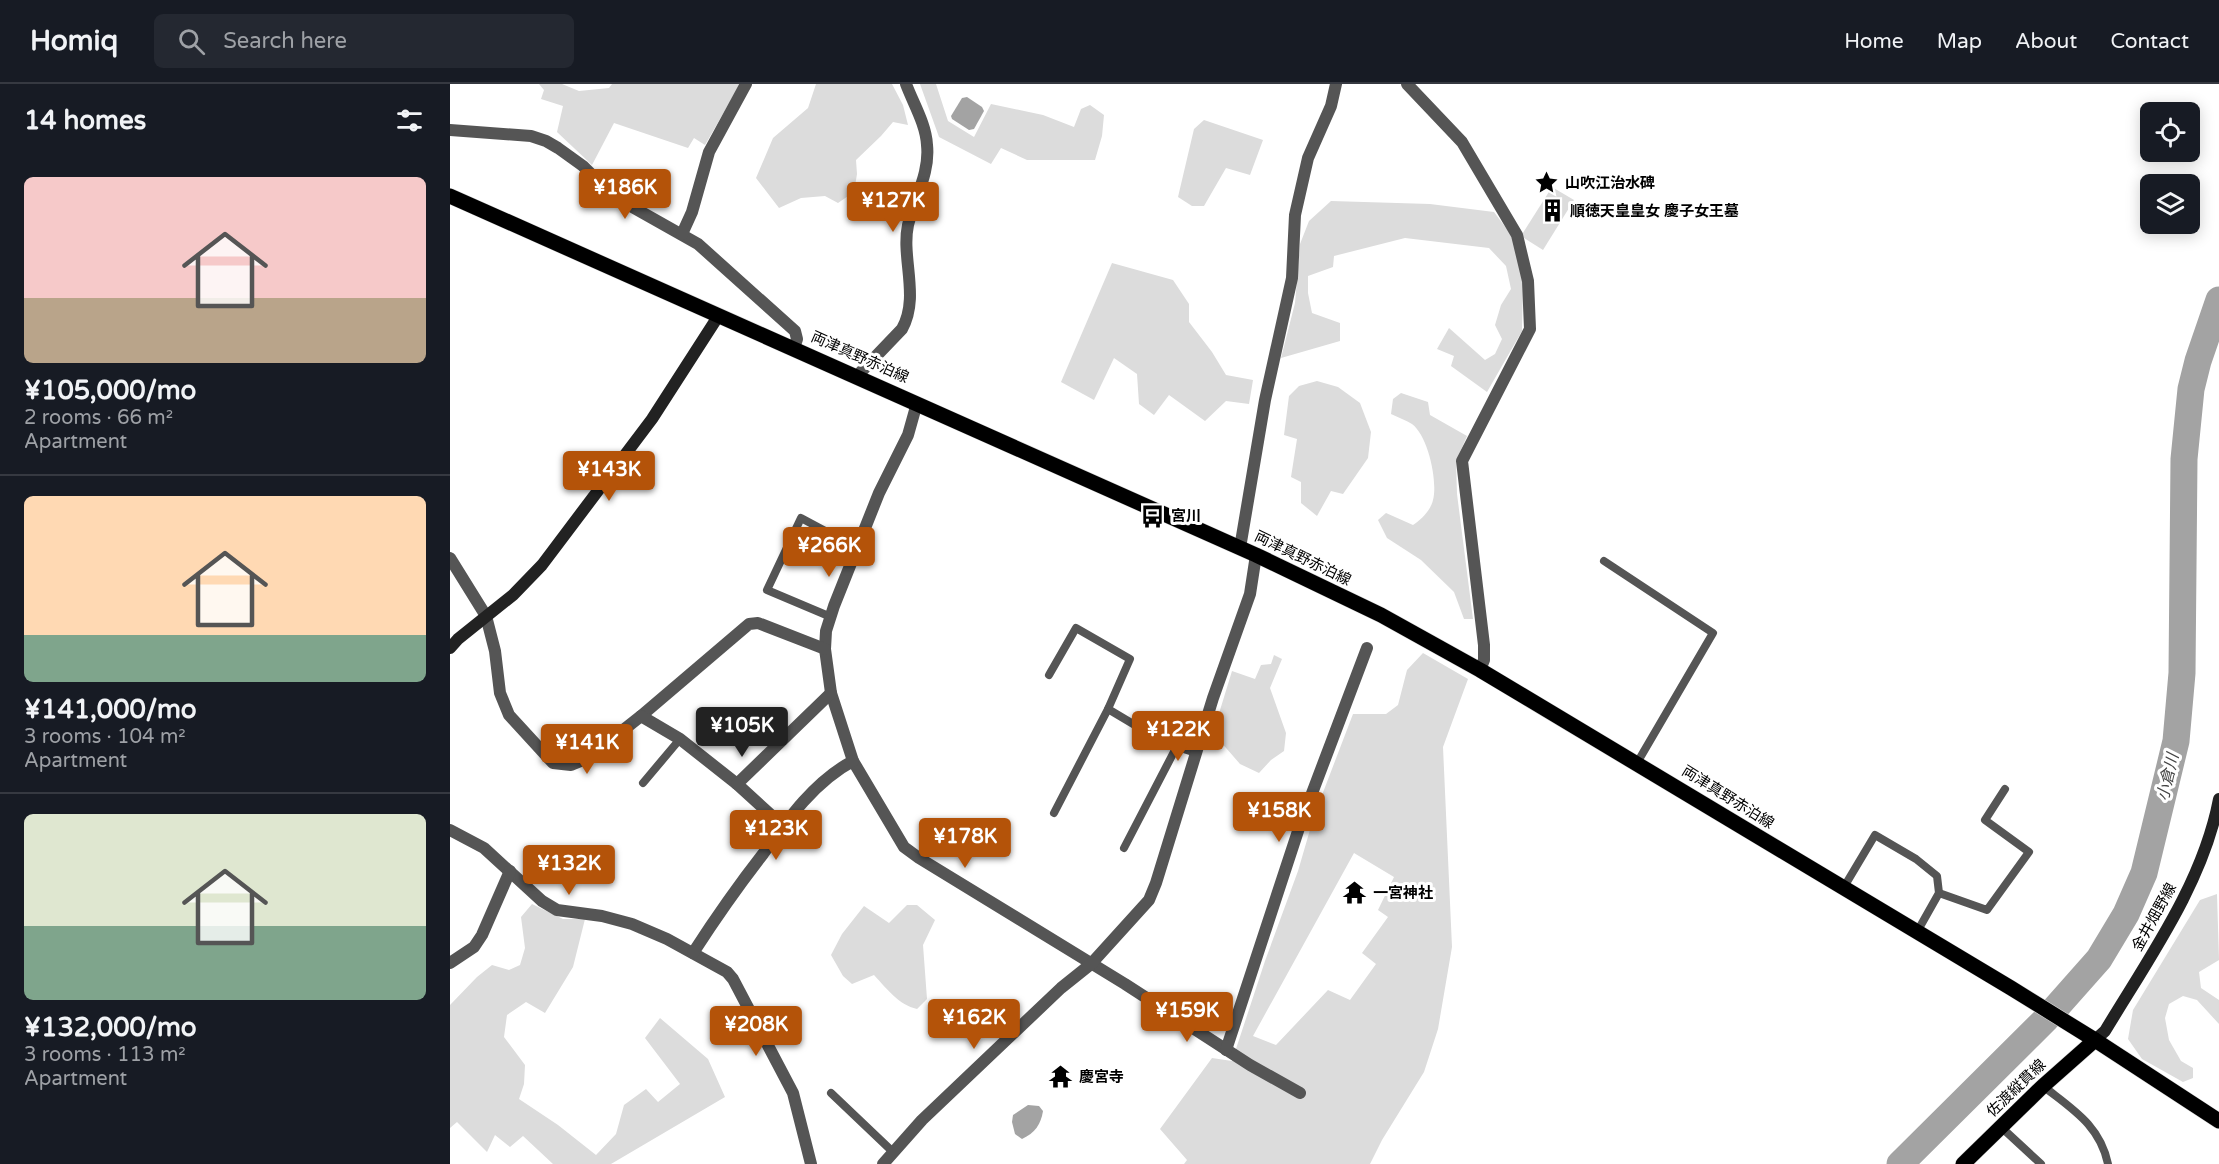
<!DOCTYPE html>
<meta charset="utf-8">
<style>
:root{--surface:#171b24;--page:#242831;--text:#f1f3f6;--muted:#9ea1a6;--line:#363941;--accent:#b45309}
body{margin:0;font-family:"Varela Round","Noto Sans JP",sans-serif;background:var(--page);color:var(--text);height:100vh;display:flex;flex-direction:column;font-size:22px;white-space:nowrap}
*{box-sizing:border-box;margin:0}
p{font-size:20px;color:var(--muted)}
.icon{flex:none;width:33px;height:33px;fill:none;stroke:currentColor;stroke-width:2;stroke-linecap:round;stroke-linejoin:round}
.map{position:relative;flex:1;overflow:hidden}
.sheet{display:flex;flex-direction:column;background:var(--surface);width:450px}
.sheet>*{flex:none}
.controls{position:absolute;left:1690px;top:18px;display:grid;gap:12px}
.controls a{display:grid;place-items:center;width:60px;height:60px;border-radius:9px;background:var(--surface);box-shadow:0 3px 15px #0003;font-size:30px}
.price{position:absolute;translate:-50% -51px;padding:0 14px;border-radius:6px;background:var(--accent);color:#fff;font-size:20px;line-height:39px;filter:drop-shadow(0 2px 3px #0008)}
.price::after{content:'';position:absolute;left:50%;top:36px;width:18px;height:14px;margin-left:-9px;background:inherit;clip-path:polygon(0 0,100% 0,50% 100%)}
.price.on{background:#222;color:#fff}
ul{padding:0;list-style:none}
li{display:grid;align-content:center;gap:12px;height:318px;padding:0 24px}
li+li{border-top:2px solid var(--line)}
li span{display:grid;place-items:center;height:186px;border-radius:9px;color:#555}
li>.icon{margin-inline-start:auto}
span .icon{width:108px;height:108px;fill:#fffc;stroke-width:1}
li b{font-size:26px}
h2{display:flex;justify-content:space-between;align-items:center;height:72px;padding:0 24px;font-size:26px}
header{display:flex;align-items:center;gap:36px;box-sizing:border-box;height:84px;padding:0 30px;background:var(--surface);border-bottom:2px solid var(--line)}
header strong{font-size:28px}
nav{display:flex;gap:33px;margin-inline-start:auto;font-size:21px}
.search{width:420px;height:54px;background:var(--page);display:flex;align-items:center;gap:15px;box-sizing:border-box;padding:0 21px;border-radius:9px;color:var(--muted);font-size:22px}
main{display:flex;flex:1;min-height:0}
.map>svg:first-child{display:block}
.green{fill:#dcdcdc;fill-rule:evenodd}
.water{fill:#a3a3a3}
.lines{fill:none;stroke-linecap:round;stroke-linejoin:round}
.river{stroke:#a3a3a3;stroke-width:27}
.primary-casing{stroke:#dbdbdb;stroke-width:16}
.lane{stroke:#555;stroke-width:8}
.street{stroke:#555;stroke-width:12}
.secondary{stroke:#222;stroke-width:12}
.primary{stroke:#000;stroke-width:15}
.labels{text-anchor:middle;stroke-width:6;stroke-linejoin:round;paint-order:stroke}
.poi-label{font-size:15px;font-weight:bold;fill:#000;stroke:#fff;text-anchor:start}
.street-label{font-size:15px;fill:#000;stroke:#fff}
.water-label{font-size:16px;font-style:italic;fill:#444;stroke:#fff}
</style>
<header>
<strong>Homiq</strong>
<div class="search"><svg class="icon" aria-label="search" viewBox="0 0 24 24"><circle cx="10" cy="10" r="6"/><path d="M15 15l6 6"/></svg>Search here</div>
<nav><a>Home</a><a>Map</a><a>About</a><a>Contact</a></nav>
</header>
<main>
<section class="sheet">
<h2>14 homes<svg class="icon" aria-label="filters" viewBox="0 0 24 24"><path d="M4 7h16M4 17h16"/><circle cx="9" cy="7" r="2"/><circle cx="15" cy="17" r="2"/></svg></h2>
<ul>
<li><span style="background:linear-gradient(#f6c9c9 65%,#b9a48a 0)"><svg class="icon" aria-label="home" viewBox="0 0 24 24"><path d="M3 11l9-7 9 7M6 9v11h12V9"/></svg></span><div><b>¥105,000/mo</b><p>2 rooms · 66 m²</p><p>Apartment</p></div></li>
<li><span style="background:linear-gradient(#ffd9b3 75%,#7fa58c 0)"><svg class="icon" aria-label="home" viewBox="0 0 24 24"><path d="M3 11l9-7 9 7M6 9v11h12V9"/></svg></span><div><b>¥141,000/mo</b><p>3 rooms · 104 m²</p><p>Apartment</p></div></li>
<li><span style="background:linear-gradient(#dfe7d0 60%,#7fa58c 0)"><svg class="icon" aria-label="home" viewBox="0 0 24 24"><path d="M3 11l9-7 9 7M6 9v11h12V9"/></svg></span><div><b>¥132,000/mo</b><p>3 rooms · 113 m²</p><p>Apartment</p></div></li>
</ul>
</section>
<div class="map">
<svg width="1769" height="1080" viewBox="0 0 1769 1080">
<rect width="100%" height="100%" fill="#fff"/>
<!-- green -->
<g class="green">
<polygon points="89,0 112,0 129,7 159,4 162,0 290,0 255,61 244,54 238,64 164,39 142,81 107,48 113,22 91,15 94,6"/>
<polygon points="366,0 442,0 453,21 458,41 443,38 431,52 406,76 407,90 404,108 388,119 375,112 351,114 329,124 306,94 323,54 358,24"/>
<polygon points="470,0 486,0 498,37 524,53 541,20 593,31 624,43 631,25 640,21 654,31 652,52 645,76 577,76 551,64 541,80 489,53"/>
<polygon points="754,36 813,56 800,91 776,84 754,122 742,122 728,113 744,45"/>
<polygon points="1102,103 1124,116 1093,166 1071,152"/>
<polygon points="881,117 980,120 1044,128 1062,152 1073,198 1072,247 1037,308 1001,282 1004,272 987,265 999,244 1035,276 1045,270 1052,255 1045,241 1051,221 1061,205 1056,182 1039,164 955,154 884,172 883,183 858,192 858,209 862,229 890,239 890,257 831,274 845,219 850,160 859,137"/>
<polygon points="662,179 723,196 739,220 739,238 762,268 776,291 803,296 799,320 776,317 755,337 719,311 704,331 689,320 687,290 664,274 644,316 611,298"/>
<polygon points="867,297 888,303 910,319 921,348 918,374 893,410 881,407 867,432 851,419 851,398 841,393 847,355 834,351 839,312 849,302"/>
<path d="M951 309 978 318 980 331 1017 352 1006 377 1007 410 1023 535H1014L1004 508 971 476 937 454 928 436 936 429 963 441C971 436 981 426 983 416 988 397 978 352 962 340 956 336 947 333 941 330L943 315Z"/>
<path d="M973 569 1018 595 993 663 1002 863 988 945 974 988 932 1056 920 1080H734L737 1076 710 1045 762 974 782 977 815 877 848 787 864 732 903 630H936L948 621 957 586ZM904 769 944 793 928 826 938 833 912 869 926 880 900 916 878 906 826 961 803 952Z"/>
<polygon points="824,571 832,575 820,604 836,649 834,667 821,676 809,689 790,680 763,649 782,587 805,595 811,581 821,580"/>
<polygon points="1767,810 1769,876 1749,888 1751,904 1769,916 1769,940 1747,916 1733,912 1719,920 1715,934 1719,956 1731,977 1743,984 1743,994 1733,998 1692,975 1678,955 1683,926 1750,816"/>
<polygon points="82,820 113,835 135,835 123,883 95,929 76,918 57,931 54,953 75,981 74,1000 69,1015 108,1041 146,1071 166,1050 174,1021 196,1005 208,1018 230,1000 195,954 210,934 258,975 275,1013 161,1080 103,1080 73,1052 60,1063 45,1051 37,1068 7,1038 0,1044 0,921 27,893 42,881 59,886 70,881 75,864 71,833"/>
<path d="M457 821H467L485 836 473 861 477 915 467 925C449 921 437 905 424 891L402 900 393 892 381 871 392 850 414 822 439 839Z"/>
</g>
<!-- water -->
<g class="water">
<polygon points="517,13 532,23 534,27 524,45 519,46 502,35 501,32 512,14"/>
<path d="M578 1021 589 1022 593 1027C591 1040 585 1049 572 1055L565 1050 562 1038 563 1031Z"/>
</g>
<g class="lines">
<!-- river -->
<polyline class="river" points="1450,1080 1595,936 1649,875 1676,830 1694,789 1726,657 1732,589 1734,375 1741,305 1748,277 1769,216"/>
<defs>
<g id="primary">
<polyline points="0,112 806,471 931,531 1030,586 1561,904 1645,956 1769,1037"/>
<polyline points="1513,1080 1593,1002 1645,956"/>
</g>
</defs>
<!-- primary casing -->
<use href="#primary" class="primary-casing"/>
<!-- lane -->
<g class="lane">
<polyline points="1154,477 1263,549 1187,679"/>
<polyline points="381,533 317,506 351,434 407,464"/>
<polyline points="599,591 626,544 680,575 658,625"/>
<polyline points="193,699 230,655"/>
<polyline points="604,729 658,625 715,659 746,669"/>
<polyline points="674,764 727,662"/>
<polyline points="1394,803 1425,751 1466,775 1487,792 1489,809 1467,848"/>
<polyline points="1489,809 1537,826 1579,768 1535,736 1555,705"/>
<path d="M1593 1002C1622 1025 1650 1041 1658 1080"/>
<polyline points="381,1009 443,1068"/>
<polyline points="1551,1043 1591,1080"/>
</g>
<!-- street -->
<g class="street">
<polyline points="957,0 1012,58 1067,151 1078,197 1080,245 1012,377 1034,561 1034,576 1030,586"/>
<polyline points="0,46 81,52 96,57 108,64 133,82 158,107 170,116 248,160 345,247 347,255 344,264"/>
<polyline points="232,150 242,128 259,68 296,0"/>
<path d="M407 292 452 245C470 213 451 174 458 141 465 113 480 89 477 61 476 40 463 19 456 0"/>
<polyline points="467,319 458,351 429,409 384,522 376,547 375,565 381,609 403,677 454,763 469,774 675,900 800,981 850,1009"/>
<polyline points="790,464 815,316 842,194 845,131 858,74 881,22 886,0"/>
<polyline points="0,474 36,532 45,567 50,609 59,631 103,679 121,681 138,674 191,632 299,540 308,539 375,565"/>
<polyline points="191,632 230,655 287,700"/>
<polyline points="333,742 287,700 381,609"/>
<polyline points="0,746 34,764 92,817 107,826 152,832 182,840 217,855 277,888 283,895 343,1009 361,1080"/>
<path d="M243 869C265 835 288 802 313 770 338 735 365 697 403 677"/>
<polyline points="0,879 24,863 32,851 60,787"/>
<polyline points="776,966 850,741 917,564"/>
<polyline points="433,1080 472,1036 611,904 641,880 699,816 706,799 763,614 800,510 806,471"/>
</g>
<!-- secondary -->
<g class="secondary">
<polyline points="0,564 8,555 63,511 92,481 202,335 269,231"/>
<path d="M1645 956 1655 947C1699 874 1753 799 1769 715"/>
</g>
<!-- primary -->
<use href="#primary" class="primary"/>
</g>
<!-- icons -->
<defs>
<symbol id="sight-bare" viewBox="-9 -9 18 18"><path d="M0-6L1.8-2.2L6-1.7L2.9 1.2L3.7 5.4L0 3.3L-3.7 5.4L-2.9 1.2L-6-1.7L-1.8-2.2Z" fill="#000" stroke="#fff" stroke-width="2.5" paint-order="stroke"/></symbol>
<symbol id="building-bare" viewBox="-9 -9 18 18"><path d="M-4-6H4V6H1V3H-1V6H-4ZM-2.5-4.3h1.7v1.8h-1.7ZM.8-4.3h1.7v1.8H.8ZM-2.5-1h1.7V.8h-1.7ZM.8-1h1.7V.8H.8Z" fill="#000" stroke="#fff" stroke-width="2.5" paint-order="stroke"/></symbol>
<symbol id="bus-bare" viewBox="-9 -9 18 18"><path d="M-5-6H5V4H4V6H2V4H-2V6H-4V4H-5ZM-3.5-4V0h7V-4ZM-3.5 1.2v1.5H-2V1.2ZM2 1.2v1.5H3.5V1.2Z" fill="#000" stroke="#fff" stroke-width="2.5" paint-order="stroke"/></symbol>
<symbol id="temple-bare" viewBox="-9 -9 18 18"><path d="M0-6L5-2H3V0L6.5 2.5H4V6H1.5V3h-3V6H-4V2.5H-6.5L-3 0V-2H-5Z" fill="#000" stroke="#fff" stroke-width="2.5" paint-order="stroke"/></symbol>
</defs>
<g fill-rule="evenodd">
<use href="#sight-bare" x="1080" y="82" width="33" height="33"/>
<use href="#building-bare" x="1086" y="110" width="33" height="33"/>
<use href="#bus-bare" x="686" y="416" width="33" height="33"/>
<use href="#temple-bare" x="888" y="792" width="33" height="33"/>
<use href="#temple-bare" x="594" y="976" width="33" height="33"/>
</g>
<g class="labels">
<!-- poi labels -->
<g class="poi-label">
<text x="1115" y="104">山吹江治水碑</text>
<text x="1120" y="132">順徳天皇皇女 慶子女王墓</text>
<text x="721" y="437">宮川</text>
<text x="923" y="814">一宮神社</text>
<text x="629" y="998">慶宮寺</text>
</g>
<!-- street labels -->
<g class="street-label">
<text transform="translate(410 273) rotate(24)" y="5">両津真野赤泊線</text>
<text transform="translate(853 474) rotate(26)" y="5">両津真野赤泊線</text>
<text transform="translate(1278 713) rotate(32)" y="5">両津真野赤泊線</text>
<text transform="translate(1704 833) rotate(-61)" y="5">金井畑野線</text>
<text transform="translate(1566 1004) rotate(-44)" y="5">佐渡縦貫線</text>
</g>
<!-- water labels -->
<g class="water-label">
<text transform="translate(1717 693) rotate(-77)" y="6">小倉川</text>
</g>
</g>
</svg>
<div class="controls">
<a><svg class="icon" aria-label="locate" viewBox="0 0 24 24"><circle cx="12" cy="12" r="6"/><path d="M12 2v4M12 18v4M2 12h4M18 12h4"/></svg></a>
<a><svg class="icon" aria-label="layers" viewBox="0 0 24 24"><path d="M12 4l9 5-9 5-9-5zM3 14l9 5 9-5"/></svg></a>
</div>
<b class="price" style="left:175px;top:136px">¥186K</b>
<b class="price" style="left:443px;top:149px">¥127K</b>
<b class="price" style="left:159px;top:418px">¥143K</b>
<b class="price" style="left:379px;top:494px">¥266K</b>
<b class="price on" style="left:292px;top:674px">¥105K</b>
<b class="price" style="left:728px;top:678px">¥122K</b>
<b class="price" style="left:137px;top:691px">¥141K</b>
<b class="price" style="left:829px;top:759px">¥158K</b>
<b class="price" style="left:326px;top:777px">¥123K</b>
<b class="price" style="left:515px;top:785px">¥178K</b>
<b class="price" style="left:119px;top:812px">¥132K</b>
<b class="price" style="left:737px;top:959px">¥159K</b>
<b class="price" style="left:524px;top:966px">¥162K</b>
<b class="price" style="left:306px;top:973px">¥208K</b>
</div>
</main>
